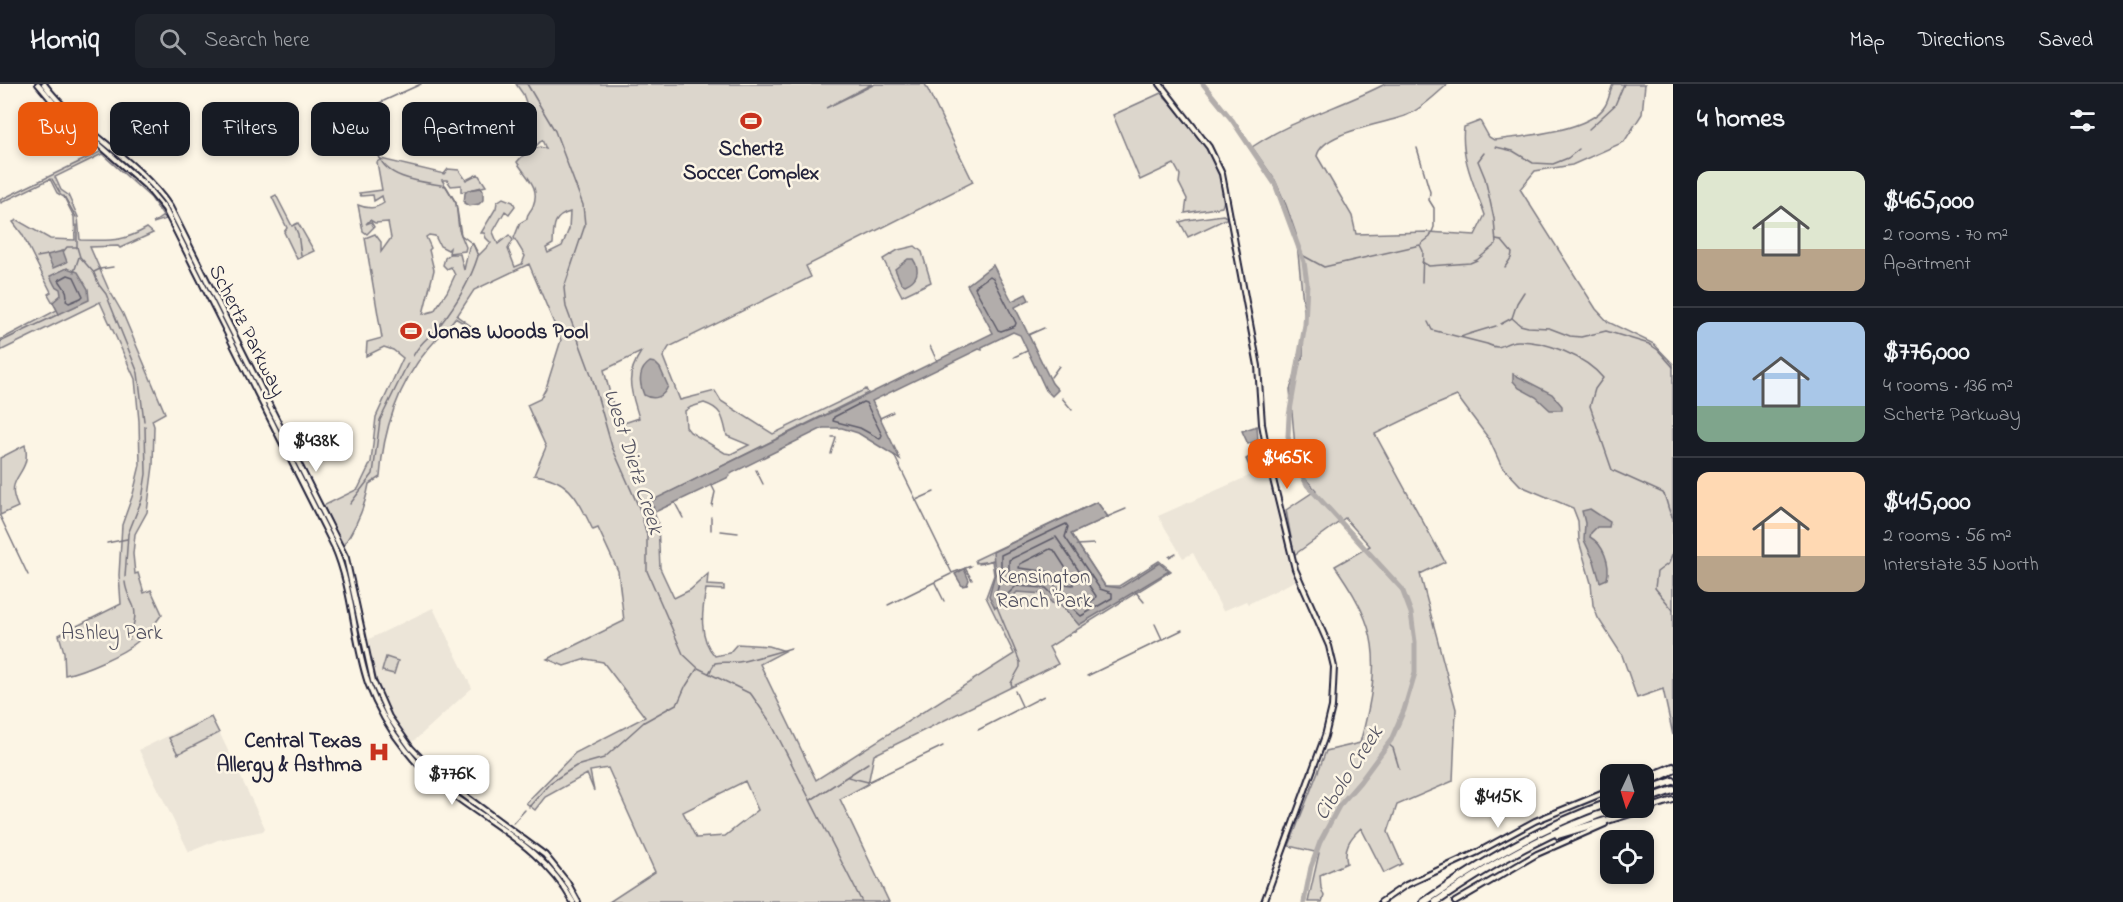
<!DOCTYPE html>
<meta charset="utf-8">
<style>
:root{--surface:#171b24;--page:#20242c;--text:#f1f3f6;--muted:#9ea1a6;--line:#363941;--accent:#ea580c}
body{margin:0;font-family:"Indie Flower",sans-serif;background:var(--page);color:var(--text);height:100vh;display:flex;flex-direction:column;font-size:22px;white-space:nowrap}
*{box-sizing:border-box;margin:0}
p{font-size:20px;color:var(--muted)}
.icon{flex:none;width:33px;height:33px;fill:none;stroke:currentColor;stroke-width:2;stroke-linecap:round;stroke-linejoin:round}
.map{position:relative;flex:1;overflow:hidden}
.drawer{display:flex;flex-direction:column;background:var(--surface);width:450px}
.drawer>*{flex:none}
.hud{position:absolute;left:18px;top:18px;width:570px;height:54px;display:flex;gap:12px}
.needle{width:39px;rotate:184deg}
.controls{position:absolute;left:1600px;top:680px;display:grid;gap:12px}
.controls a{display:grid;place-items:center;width:54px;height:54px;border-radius:12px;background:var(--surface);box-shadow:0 3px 9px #0003;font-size:30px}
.price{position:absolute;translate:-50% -51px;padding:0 14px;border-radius:12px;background:#fff;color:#222;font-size:20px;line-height:39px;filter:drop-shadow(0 2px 3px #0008)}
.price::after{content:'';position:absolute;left:50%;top:36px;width:18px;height:14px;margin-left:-9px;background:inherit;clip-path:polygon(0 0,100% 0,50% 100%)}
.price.selected{background:var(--accent);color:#fff}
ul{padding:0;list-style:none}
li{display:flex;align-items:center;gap:18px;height:150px;padding:0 24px}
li+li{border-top:2px solid var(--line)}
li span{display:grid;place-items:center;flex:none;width:168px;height:120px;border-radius:12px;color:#555}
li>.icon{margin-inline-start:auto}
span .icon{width:72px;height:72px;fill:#fffc;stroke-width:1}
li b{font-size:26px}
h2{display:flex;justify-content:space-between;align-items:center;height:72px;padding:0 24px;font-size:26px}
.chip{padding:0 21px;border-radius:12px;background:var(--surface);box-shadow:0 3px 9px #0003;font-size:21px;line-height:54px}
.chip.selected{background:var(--accent);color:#fff}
header{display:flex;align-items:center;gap:36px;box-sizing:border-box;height:84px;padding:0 30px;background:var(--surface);border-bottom:2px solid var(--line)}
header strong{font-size:28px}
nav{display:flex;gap:33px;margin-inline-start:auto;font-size:21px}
.search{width:420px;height:54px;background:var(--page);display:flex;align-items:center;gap:15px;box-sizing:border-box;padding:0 21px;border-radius:12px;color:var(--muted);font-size:22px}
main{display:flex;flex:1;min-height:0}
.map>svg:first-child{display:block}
.built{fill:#ece5d8}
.green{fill:#dcd6cc;stroke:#7f7c84;stroke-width:1.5;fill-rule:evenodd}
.water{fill:#b2adab;stroke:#78757e;stroke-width:1.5}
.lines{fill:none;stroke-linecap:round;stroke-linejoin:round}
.shore{stroke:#5c5a68;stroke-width:1.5}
.stream{stroke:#78757e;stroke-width:1.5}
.river{stroke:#b2adab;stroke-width:5}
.secondary-casing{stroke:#22223b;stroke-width:8}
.highway-casing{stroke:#22223b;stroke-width:10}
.secondary{stroke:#fcf5e5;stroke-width:4}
.highway{stroke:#fcf5e5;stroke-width:6}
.labels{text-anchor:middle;stroke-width:5;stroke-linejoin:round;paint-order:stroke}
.poi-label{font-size:21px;font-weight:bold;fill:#22223b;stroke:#fcf5e5}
.street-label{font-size:21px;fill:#22223b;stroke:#fcf5e5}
.park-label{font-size:21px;fill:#504f5f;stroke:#fcf5e5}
.water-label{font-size:22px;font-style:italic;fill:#545362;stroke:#fcf5e5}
</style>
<header>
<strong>Homiq</strong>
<div class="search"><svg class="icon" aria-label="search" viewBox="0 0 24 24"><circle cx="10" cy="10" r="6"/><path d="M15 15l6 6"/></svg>Search here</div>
<nav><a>Map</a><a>Directions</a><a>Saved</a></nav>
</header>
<main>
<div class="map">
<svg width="1673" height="818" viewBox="0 0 1673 818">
<rect width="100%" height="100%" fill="#fcf5e5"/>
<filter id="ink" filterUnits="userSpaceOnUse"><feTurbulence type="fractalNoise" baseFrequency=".0167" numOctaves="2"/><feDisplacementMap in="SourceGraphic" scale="12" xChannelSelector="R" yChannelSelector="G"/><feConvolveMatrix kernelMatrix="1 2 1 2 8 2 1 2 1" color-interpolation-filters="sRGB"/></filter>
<g filter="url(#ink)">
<!-- built -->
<g class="built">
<polygon points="1267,384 1295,497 1248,520 1246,517 1223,527 1193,469 1183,474 1158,432"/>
<polygon points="433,524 472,604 414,657 410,658 396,639 384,615 373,584 367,556"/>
<polygon points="211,631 265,744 263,747 218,756 189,768 139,666"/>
</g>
<!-- green -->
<g class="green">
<path d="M516 0H872L826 24 875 0H925L973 98 806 182 811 193 669 263 663 273 680 316 715 307 721 317 773 350 866 305 868 309 650 418 658 439 660 484 674 514 690 506 708 490 707 501 724 502V506L706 505C702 527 698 554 715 572L729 569 737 560 769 562 785 567 760 580 816 696 1014 570 986 513 994 491 992 477 976 479 975 476 1097 418 1108 433 1071 450 1105 502H1119L1159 477 1171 487 1049 563 1058 580 874 671 868 700 840 715 889 818H609L655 788 608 684 590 687 594 707 587 690 545 713 535 726 526 719 575 669 645 633 603 578 586 575 564 582 547 575 624 537 618 487 598 444 593 446C578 416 571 395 534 391L546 363 527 321 540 315 546 304 561 256 529 180 474 206 457 232 471 242 470 243 455 234C447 245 437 254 428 265 398 300 383 347 380 393L369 400C365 423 356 443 343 462L323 422 358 405 371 378 376 333 403 274 393 266 384 263 366 272 367 258 382 254 365 154 375 150 381 158V168L391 154 388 138 375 139 370 136 366 140 371 138 374 143 367 150 363 147 358 121C368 125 375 125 384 119L382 112 374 117 373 111 361 112 359 109 382 106 377 78 381 75 444 90 448 85 459 86 466 96 478 90 486 102 461 108V101L451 102 447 96H442L456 119 459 146 466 163 465 167 449 169 450 164 448 166 440 162 435 152 429 151 426 153 431 164 429 166 434 186 423 230 434 227 447 208 455 191 451 183 447 185 443 181 445 174 450 170H460L464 186 469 163 473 160 479 171 491 159 486 154 484 149H481L496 124 497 118 503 114 513 118 515 122 509 130 505 127 493 148 498 160 509 151 513 156 508 165 515 183 522 180 525 172 514 154 520 139 527 135C527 128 531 128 533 122 541 103 526 93 517 78 524 69 531 66 540 63L546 65 542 56 537 61 517 69C509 58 505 51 510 37L522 31 531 32 523 10ZM570 128 569 145 562 162 548 169 546 164 553 160C554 143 552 133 570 128ZM641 268C624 294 631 306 639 334L618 341 604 286ZM704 319C723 325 723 335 727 352L749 361 731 370 725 369 690 348 686 343 685 327 691 323ZM745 697 758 726 725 752 696 754 683 728Z"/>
<path d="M1385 0H1448C1436 10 1422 25 1407 31 1387 40 1322 47 1317 72L1352 132 1356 150 1428 148 1475 151 1485 131C1475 103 1460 73 1464 43L1480 37 1489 53 1494 56C1521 53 1590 47 1605 22 1609 16 1610 7 1613 0H1645L1642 30 1624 58 1572 81 1535 87 1520 105 1596 225 1608 238 1654 260 1673 280V651L1663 605 1637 614 1622 571 1598 534 1593 521 1591 499 1579 457 1578 437 1573 424 1521 402 1501 381 1489 355 1457 312 1433 322 1375 350 1445 478 1420 490 1456 625 1453 697 1397 721 1388 748 1402 780 1384 789 1361 744C1350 754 1343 764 1347 779L1320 791 1321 804 1324 812 1322 818H1308L1319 769 1289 762 1326 667 1360 659C1370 623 1380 580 1368 543 1361 521 1348 501 1335 482L1370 462 1345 434 1294 471 1286 426 1316 406 1297 386 1290 305 1303 272 1304 228 1296 150 1286 121 1275 96 1252 63C1293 35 1341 23 1385 0Z"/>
<path d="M1161 9C1175 23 1208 63 1216 78 1221 88 1227 113 1222 123L1185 129 1187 115 1179 99 1180 91 1174 80 1140 96 1113 31Z"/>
<path d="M102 67C125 88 152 107 166 135L153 139 163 132 151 114 102 70 55 93 61 106 68 111 78 133 80 156C109 156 121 159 147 144L153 149 120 164 118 162 90 163 108 204 123 230 165 329 152 336 154 342 153 382 147 428 135 450 133 470 135 490 138 489 144 509 151 506 162 530C155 540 147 550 137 558 123 570 84 587 65 591L64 568 59 551 121 520 119 491 122 441 133 410 140 381 139 337 135 295 100 218 0 267V256L57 226 48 210 51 208 22 150 13 138 17 136 50 155 75 156 74 133 64 113 57 109 50 95 1 119 0 116Z"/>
<polygon points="276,111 292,142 298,139 314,167 297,175 284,148 287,144 272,113"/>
<polygon points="1223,131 1228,134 1188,153 1180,138 1187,136"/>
<polygon points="915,162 922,168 931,198 902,212 883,175 898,166"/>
<path d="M25 361C33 392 2 391 18 423L0 431V374Z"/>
<polygon points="386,573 398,577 394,590 382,587"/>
<polygon points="211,633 219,649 178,670 169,654"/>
</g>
<!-- water -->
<g class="water">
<polygon points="481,104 483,107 483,116 479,120 469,122 464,119 465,109 468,106"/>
<polygon points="63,167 67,178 53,184 47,171"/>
<path d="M908 175H913C921 187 917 196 905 201L901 199 895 185Z"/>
<polygon points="993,181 1012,217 1026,210 1029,216 1015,223 1052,299 1058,306 1052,312 1046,306 1020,251 1013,248 982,263 982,266 979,265 872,317 900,375 858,349 842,344 823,344 732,389 727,394 655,428 649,418 993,249 967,201"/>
<polygon points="67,184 78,188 88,205 89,216 59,230 53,218 61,211 60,205 55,202 50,192"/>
<path d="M650 278 655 279 660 284 668 302C664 313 654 317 644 311 639 299 638 286 650 278Z"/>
<polygon points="1513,290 1552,310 1562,322 1562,326 1550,326 1536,313 1519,304 1513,297"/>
<polygon points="1257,342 1258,356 1248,360 1242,347"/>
<polygon points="1257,368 1262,368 1264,381 1251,386 1246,375"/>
<polygon points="1097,418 1108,433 1071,450 1105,502 1120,504 1159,479 1169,487 1079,541 1062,522 1052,519 1044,510 1017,508 1009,517 995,524 989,512 995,490 993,468"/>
<path d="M1590 425 1610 438 1609 443H1597L1591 449 1590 453C1603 460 1611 480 1607 495L1600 498 1594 477 1584 456 1585 439 1582 427Z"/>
<polygon points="964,485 969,496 967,501 962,502 955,490"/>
</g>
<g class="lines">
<!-- shore -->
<g class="shore">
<path d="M68 191 74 193 83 212 81 214 69 219 66 217C69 207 64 204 59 196Z"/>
<polygon points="990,192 993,194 1016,239 1015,242 1001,247 998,246 975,204 977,201"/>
<polygon points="863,318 866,319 882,351 880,355 860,344 833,337 834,333"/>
<polygon points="1066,440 1068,443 1065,453 1100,505 1112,509 1112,514 1081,532 1066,518 1056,514 1046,504 1016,502 1005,513 997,514 996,511 1001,490 1001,471"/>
<polygon points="1056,453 1096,512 1095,515 1083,523 1069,511 1060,507 1049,497 1011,495 1009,493 1009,476"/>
<polygon points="1050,465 1054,466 1074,497 1073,501 1065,500 1050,488 1019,484 1020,480"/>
</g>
<!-- stream -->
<g class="stream">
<polyline points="527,0 555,47 583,121 585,141 564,204 566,223 592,293 612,363 640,426 647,451 647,487 683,570 698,584 751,610 771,639 862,818"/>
<polyline points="378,28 377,20 421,0"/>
<path d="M379 34C380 44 376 63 379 72 387 96 425 98 446 102L456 119 461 151 473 160 478 172C470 198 457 219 440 241 430 254 422 255 413 272"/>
<polyline points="1589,45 1615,21 1624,0"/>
<polyline points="1496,63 1513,67 1533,79 1553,80 1568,74 1579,65"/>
<polyline points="1417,64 1430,108 1429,116 1434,124 1434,143 1430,153 1421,160"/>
<polyline points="52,95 60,109"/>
<polyline points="64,112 76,133"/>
<polyline points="77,141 77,163 80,173 94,189 99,201 106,210 138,289 144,337"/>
<polyline points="295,143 298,150 301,171"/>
<polyline points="1496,156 1502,157 1512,169 1511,174 1505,183"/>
<polyline points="63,168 67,163 77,163"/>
<polyline points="1302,171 1324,183 1420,161 1423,167 1422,198"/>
<polyline points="37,173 48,171"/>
<polyline points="1422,178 1429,182 1470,179 1477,176 1496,160 1494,135 1485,94 1478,77 1484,69"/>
<polyline points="74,188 79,173"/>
<polyline points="94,188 100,185 113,183"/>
<polyline points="1512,234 1517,219 1524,208"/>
<path d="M1428 238 1432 246 1487 260C1503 268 1503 257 1518 257 1546 257 1585 272 1603 294L1595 305 1590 322 1612 386 1663 409C1668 417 1667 426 1673 434"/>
<polyline points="1501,240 1512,234 1520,241 1528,243 1549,244 1570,252 1581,253 1606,247 1649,260 1658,266 1673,283"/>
<polyline points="1028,251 1044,244"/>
<path d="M1461 253C1473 248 1484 246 1496 242"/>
<polyline points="0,258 59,230"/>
<polyline points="930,262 937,277"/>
<polyline points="1014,273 1027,267"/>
<polyline points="1051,293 1059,282"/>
<polyline points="1062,314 1072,326"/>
<polyline points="880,334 893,328"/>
<path d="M831 370C832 364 835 360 836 353H832"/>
<polyline points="894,371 952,489 971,482"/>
<polyline points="756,386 763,400"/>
<polyline points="711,400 715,408 712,422"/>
<polyline points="916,416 934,408"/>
<polyline points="675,419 683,434"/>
<polyline points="350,420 373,390 380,336 408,279"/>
<polyline points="641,427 654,423"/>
<polyline points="0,432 28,491"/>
<polyline points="711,433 711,446"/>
<polyline points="1107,433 1126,425"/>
<polyline points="721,447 738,449"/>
<polyline points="107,459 127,455"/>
<polyline points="1077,461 1094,460"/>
<polyline points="1673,469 1669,479 1657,488 1655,504 1673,526"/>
<polyline points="1169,473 1176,469"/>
<polyline points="979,480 993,476"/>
<polyline points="965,484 972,496"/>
<polyline points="125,493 128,450 142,415 146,390 145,342"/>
<path d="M125 498C126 508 129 512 133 521 138 532 132 544 129 555"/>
<polyline points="935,499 944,517"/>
<polyline points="1135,507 1144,518"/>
<polyline points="888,521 951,490"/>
<polyline points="997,523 1020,578 1020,583 1011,599 1012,602"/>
<polyline points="1155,540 1162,555"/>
<path d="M709 589 715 579C724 577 734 580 744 577 760 573 775 569 791 564"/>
<polyline points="1087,592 1182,546"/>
<polyline points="686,602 697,585"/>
<polyline points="1015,607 1022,622"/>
<polyline points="978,646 1044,612"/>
<polyline points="1388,660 1393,664 1399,684"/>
<polyline points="848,693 868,698 943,662"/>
<polyline points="811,716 868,679"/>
<polyline points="529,723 550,699 576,682 604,674 644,638 678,619 685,603"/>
<polyline points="513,739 525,726"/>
</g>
<!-- river -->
<polyline class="river" points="1203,0 1232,36 1275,100 1304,178 1307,199 1305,241 1289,332 1288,352 1292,371 1307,401 1402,505 1411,529 1415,558 1415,589 1404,626 1391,656 1360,698 1339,722 1320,758 1311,783 1304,818"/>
<defs>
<g id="secondary">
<path d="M38 0 58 24 146 102 165 125 334 462C353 505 353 554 368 599 377 623 390 646 406 666 452 727 536 748 573 818"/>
<path d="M44 0C79 47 137 74 170 123L346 474 373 597 389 633 411 664 437 691 545 771 567 798 578 818"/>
<polyline points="1160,0 1209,63 1222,90 1258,282 1262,340 1270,383 1295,485 1329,562 1334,583 1332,623 1325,652 1264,818"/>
<polyline points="1644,694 1673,682"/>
<polyline points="1655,722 1673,716"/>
<polyline points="1381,818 1406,801 1478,768 1535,737 1611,706"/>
<polyline points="1455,818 1537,770 1605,740"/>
</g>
<g id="highway">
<polyline points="1644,700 1673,686"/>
<polyline points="1644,707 1673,697"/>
<polyline points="1644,716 1673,706"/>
<polyline points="1558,751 1654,722"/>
<path d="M1424 818C1484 777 1542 742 1611 718"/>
<path d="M1436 818C1496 777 1552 745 1622 723"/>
</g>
</defs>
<!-- secondary casing -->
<use href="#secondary" class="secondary-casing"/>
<!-- highway casing -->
<use href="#highway" class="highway-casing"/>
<!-- secondary -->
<use href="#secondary" class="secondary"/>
<!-- highway -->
<use href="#highway" class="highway"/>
</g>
</g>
<!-- icons -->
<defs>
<symbol id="stadium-bare" viewBox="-9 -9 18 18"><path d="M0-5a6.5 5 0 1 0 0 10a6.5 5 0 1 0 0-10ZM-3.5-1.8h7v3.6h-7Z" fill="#c8321e" stroke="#fcf5e5" stroke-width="2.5" paint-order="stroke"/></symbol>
<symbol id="hospital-bare" viewBox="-9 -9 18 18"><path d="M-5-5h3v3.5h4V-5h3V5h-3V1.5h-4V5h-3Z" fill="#c8321e" stroke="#fcf5e5" stroke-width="2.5" paint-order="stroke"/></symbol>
</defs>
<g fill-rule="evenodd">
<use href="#stadium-bare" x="736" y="22" width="30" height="30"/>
<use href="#stadium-bare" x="396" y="232" width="30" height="30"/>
<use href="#hospital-bare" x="364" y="653" width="30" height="30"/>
</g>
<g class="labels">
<!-- poi labels -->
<g class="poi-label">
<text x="751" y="71">Schertz<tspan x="751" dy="24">Soccer Complex</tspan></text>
<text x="428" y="254" text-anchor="start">Jonas Woods Pool</text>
<text x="362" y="663" text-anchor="end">Central Texas<tspan x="362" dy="24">Allergy &amp; Asthma</tspan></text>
</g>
<!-- street labels -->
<g class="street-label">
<text transform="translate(248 246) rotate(63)" y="7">Schertz Parkway</text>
</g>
<!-- park labels -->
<g class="park-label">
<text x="1044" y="499">Kensington<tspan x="1044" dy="24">Ranch Park</tspan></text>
<text x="112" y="555">Ashley Park</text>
</g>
<!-- water labels -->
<g class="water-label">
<text transform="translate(635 377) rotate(72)" y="8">West Dietz Creek</text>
<text transform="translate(1347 688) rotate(-57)" y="8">Cibolo Creek</text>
</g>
</g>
</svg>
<div class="controls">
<a><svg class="needle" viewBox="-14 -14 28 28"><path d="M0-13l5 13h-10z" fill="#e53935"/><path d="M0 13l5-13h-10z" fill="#9ea1a6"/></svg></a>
<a><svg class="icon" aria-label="locate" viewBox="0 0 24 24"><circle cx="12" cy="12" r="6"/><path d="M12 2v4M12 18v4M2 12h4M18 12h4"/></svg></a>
</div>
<b class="price" style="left:316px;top:389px">$438K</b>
<b class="price selected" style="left:1287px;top:406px">$465K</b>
<b class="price" style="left:452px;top:722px">$776K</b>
<b class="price" style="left:1498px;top:745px">$415K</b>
<div class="hud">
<a class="chip selected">Buy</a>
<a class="chip">Rent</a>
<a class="chip">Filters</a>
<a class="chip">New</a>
<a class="chip">Apartment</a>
</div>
</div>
<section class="drawer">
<h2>4 homes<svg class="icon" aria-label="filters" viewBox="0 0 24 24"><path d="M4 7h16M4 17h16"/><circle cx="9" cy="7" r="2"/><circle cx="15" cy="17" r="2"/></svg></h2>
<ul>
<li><span style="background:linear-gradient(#dfe7d0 65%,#b9a48a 0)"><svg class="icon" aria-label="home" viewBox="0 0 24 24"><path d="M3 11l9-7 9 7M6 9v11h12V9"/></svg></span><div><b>$465,000</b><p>2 rooms · 70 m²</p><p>Apartment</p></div></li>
<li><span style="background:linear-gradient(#a9c7e8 70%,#7fa58c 0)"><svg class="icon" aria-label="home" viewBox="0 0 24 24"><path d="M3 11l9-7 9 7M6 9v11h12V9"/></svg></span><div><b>$776,000</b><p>4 rooms · 136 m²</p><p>Schertz Parkway</p></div></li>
<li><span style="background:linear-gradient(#ffd9b3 70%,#b9a48a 0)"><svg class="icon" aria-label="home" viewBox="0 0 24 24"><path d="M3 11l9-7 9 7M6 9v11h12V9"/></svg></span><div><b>$415,000</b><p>2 rooms · 56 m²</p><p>Interstate 35 North</p></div></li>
</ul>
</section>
</main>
